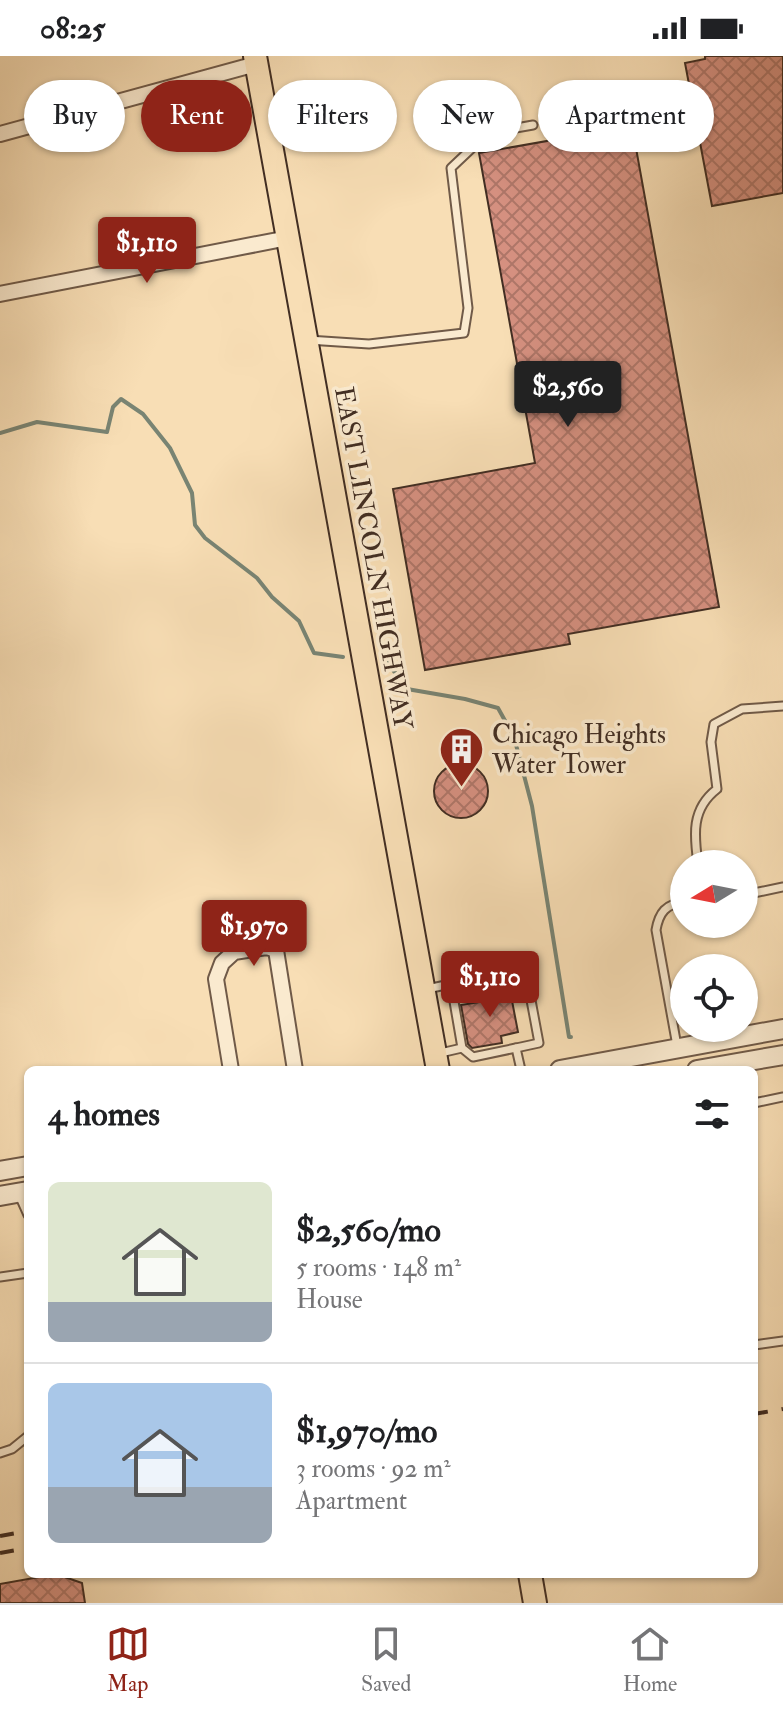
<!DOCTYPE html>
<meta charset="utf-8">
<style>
:root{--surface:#fff;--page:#f2f2f2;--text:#202124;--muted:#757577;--line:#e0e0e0;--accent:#8f2418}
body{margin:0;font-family:"IM FELL Double Pica",serif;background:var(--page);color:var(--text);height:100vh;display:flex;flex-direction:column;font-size:30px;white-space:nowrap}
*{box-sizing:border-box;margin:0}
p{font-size:26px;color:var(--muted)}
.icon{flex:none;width:44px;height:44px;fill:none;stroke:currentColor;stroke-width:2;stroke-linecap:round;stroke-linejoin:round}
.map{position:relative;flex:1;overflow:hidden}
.drawer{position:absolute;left:24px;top:1010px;width:734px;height:512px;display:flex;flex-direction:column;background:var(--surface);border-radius:12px;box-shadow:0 2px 6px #0004}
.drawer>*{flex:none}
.guide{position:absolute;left:24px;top:24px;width:736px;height:72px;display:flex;gap:16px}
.needle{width:52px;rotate:260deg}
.fabs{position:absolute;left:670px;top:794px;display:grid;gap:16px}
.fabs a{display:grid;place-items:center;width:88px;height:88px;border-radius:50%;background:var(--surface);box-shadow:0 2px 6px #0004;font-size:40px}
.price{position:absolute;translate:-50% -68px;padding:0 18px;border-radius:8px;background:var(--accent);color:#fff;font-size:26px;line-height:52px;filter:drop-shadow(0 2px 4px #0008)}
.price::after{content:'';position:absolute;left:50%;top:48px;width:24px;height:18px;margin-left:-12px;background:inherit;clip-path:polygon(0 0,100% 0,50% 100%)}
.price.selected{background:#222;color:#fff}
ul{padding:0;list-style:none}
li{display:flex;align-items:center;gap:24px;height:200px;padding:0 24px}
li+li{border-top:2px solid var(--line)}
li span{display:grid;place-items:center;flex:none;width:224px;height:160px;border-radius:12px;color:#555}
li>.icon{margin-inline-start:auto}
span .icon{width:96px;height:96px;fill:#fffc;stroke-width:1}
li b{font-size:34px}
h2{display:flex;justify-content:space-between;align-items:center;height:96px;padding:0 24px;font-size:34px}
.chip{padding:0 28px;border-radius:36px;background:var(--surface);box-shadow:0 2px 6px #0004;font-size:28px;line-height:72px}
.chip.selected{background:var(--accent);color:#fff}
.status{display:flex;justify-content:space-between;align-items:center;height:56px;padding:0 40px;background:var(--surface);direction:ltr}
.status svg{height:22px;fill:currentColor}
.menu{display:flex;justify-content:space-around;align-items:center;height:112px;border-top:2px solid var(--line);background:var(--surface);font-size:22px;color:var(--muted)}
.menu a{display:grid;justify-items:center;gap:4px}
.menu .selected{color:var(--accent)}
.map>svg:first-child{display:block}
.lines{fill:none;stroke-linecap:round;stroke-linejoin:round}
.stream{stroke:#798473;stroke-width:4}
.building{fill:url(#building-cross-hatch);stroke:#422e23;stroke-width:2}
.service-casing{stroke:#705a48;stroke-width:11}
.minor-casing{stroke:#705a48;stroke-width:18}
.tertiary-casing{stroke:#705a48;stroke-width:22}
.primary-casing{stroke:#422e23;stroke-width:26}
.service{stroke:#faeacf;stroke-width:7}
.minor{stroke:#faeacf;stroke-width:14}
.tertiary{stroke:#faeacf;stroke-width:18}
.primary{stroke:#f8deb5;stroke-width:22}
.rail{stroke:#422e23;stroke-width:4;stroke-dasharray:14 14;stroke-linecap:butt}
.labels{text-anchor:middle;stroke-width:7;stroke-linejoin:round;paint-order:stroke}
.street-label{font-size:26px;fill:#422e23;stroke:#faeacf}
.poi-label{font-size:26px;fill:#422e23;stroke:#faeacf;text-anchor:start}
</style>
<div class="status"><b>08:25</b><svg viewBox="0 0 49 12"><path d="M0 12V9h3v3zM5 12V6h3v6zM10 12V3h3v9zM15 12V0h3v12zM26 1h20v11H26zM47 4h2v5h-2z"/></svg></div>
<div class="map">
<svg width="783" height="1547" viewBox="0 0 783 1547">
<defs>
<pattern id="building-cross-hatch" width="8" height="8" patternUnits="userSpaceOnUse" patternTransform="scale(2)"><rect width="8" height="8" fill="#d59080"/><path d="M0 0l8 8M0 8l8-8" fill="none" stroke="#ae7668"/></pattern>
</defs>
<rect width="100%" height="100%" fill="#f8deb5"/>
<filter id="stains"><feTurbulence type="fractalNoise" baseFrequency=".0025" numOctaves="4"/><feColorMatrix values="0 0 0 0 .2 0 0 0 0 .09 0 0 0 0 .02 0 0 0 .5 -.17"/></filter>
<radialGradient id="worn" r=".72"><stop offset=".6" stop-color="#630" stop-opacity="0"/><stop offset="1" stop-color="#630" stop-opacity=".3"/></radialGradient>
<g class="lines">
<!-- stream -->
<g class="stream">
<polyline points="0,377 37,366 107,376 113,351 121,343 143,358 170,392 192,437 195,469 205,482 257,522 272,541 299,565 314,597 343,601"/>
<polyline points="382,599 407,633 465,643 498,652 514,681 532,750 569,981 571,981"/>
</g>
</g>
<!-- building -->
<g class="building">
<polygon points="705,0 783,0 783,137 712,150 685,7 705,3"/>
<polygon points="632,70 719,551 568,578 570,588 425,614 393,433 535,407 479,97"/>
<circle cx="461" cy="735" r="27"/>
<polygon points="508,924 518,976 501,980 502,987 472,992 468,988 461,949 498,943 495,927"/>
<polygon points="56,1518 82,1527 85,1547 0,1547 0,1528"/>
</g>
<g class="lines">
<defs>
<g id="service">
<polyline points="308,284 369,288 464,277 468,252 451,112 488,77 533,69"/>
<path d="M698 808C694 779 691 753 717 733L711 686 714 668 742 653 783 650"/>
<polyline points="744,839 783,831"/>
<polyline points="451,928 462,992 473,1001 516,992"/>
<polyline points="427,933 525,912 539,987 516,992 521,1014"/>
<path d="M677 990 656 874C659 857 666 847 684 847"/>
<polyline points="436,998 462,992"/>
<polyline points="754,1047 783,1041"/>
<polyline points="19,1139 28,1159"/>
<polyline points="0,1221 28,1217"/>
<polyline points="754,1289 783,1285"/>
<polyline points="0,1397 12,1393 28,1380"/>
</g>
<g id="minor">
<polyline points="0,78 256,8"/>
<polyline points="0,238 288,182"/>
<polyline points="231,1014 216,923 222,907 234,896 267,891 276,894 295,1014"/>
</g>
<g id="tertiary">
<polyline points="560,1014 783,973"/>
<polyline points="697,1014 783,999"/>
<polyline points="0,1115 28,1110"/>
<polyline points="0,1140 28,1135"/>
</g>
<g id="primary">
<polyline points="255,0 438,1014"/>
<polyline points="530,1518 535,1547"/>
</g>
</defs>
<!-- service casing -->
<use href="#service" class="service-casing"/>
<!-- minor casing -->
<use href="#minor" class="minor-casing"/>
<!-- tertiary casing -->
<use href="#tertiary" class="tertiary-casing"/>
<!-- primary casing -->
<use href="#primary" class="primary-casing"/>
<!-- service -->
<use href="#service" class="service"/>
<!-- minor -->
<use href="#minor" class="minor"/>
<!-- tertiary -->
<use href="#tertiary" class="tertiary"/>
<!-- primary -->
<use href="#primary" class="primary"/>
<!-- rail -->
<g class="rail">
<polyline points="754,1358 783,1353"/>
<polyline points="0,1480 28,1475"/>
<polyline points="0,1497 28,1492"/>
</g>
</g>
<!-- icons -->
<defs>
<symbol id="building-pin" viewBox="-11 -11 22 30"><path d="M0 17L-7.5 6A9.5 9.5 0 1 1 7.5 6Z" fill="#8f2418" stroke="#faeacf"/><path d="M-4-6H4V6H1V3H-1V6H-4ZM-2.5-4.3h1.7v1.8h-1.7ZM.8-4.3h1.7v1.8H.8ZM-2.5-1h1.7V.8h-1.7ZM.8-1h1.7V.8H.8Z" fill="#fff"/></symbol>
</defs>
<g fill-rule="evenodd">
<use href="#building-pin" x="436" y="668" width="51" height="69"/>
</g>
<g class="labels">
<!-- street labels -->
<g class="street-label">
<text transform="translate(374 502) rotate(80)" y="9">EAST LINCOLN HIGHWAY</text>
</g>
<!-- poi labels -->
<g class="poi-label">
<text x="492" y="687">Chicago Heights<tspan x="492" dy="30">Water Tower</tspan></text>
</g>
</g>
<rect width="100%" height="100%" filter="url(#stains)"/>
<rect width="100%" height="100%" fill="url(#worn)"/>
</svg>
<div class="fabs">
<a><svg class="needle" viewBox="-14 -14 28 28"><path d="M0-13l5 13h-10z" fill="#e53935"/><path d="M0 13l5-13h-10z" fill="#757577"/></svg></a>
<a><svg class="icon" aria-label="locate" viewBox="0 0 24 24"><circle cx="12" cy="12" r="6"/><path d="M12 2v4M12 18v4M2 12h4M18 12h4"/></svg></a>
</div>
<b class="price" style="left:147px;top:229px">$1,110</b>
<b class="price selected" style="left:568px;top:373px">$2,560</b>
<b class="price" style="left:254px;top:912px">$1,970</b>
<b class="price" style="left:490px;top:963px">$1,110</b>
<div class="guide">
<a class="chip">Buy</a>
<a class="chip selected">Rent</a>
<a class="chip">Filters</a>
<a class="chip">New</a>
<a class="chip">Apartment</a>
</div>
<section class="drawer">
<h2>4 homes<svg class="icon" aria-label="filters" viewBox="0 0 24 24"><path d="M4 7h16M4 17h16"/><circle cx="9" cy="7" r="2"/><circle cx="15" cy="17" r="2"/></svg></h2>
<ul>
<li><span style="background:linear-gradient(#dfe7d0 75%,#9aa5b1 0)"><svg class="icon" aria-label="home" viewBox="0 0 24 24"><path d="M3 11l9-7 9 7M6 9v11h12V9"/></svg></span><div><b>$2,560/mo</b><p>5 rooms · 148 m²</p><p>House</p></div></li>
<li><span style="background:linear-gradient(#a9c7e8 65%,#9aa5b1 0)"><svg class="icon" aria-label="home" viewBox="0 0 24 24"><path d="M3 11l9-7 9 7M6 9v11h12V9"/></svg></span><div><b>$1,970/mo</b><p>3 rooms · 92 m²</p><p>Apartment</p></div></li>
</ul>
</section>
</div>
<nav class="menu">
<a class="selected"><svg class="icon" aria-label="map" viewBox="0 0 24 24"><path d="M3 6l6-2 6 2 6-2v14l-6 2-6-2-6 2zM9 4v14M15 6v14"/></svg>Map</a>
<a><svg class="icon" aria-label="saved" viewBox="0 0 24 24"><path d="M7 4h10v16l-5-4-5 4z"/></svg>Saved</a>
<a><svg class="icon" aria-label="home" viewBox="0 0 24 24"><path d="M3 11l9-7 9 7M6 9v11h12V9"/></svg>Home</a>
</nav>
